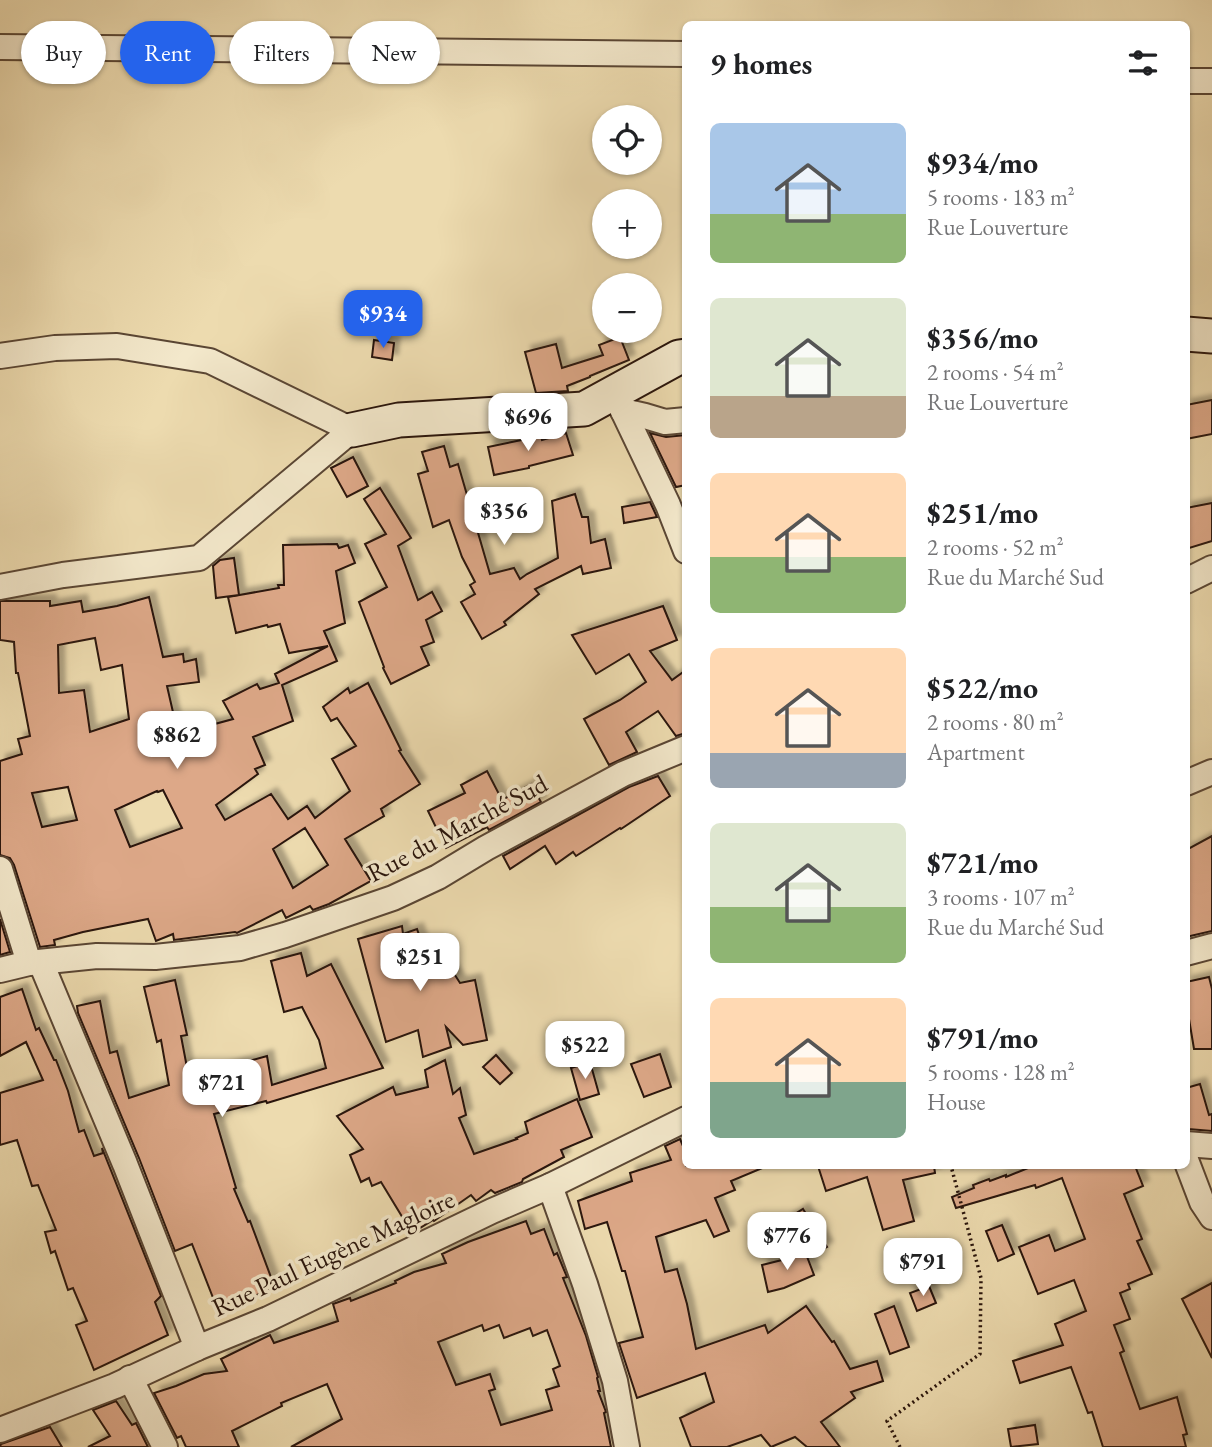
<!DOCTYPE html>
<meta charset="utf-8">
<style>
:root{--surface:#fff;--page:#f6f6f6;--text:#202124;--muted:#757577;--accent:#2563eb}
body{margin:0;font-family:"EB Garamond",serif;background:var(--page);color:var(--text);height:100vh;display:flex;flex-direction:column;font-size:26px;white-space:nowrap}
*{box-sizing:border-box;margin:0}
p{font-size:23px;color:var(--muted)}
.icon{flex:none;width:38px;height:38px;fill:none;stroke:currentColor;stroke-width:2;stroke-linecap:round;stroke-linejoin:round}
.map{position:relative;flex:1;overflow:hidden}
.side{position:absolute;left:682px;top:21px;width:508px;height:1148px;display:flex;flex-direction:column;background:var(--surface);border-radius:10px;box-shadow:0 2px 5px #0004}
.side>*{flex:none}
.guide{position:absolute;left:21px;top:21px;width:556px;height:63px;display:flex;gap:14px}
.tools{position:absolute;left:592px;top:105px;display:grid;gap:14px}
.tools a{display:grid;place-items:center;width:70px;height:70px;border-radius:50%;background:var(--surface);box-shadow:0 2px 5px #0004;font-size:35px}
.price{position:absolute;translate:-50% -60px;padding:0 16px;border-radius:14px;background:#fff;color:#222;font-size:23px;line-height:46px;filter:drop-shadow(0 2px 4px #0008)}
.price::after{content:'';position:absolute;left:50%;top:42px;width:21px;height:16px;margin-left:-10px;background:inherit;clip-path:polygon(0 0,100% 0,50% 100%)}
.price.on{background:var(--accent);color:#fff}
ul{padding:0;list-style:none}
li{display:flex;align-items:center;gap:21px;height:175px;padding:0 28px}
li span{display:grid;place-items:center;flex:none;width:196px;height:140px;border-radius:10px;color:#555}
li>.icon{margin-inline-start:auto}
span .icon{width:84px;height:84px;fill:#fffc;stroke-width:1}
li b{font-size:30px}
h2{display:flex;justify-content:space-between;align-items:center;height:84px;padding:0 28px;font-size:30px}
.chip{padding:0 24px;border-radius:32px;background:var(--surface);box-shadow:0 2px 5px #0004;font-size:24px;line-height:63px}
.chip.on{background:var(--accent);color:#fff}
.map>svg:first-child{display:block}
.building{fill:#dda888;stroke:#29140b;stroke-width:2;fill-rule:evenodd;filter:url(#shadow)}
.lines{fill:none;stroke-linecap:round;stroke-linejoin:round}
.street-casing{stroke:#5a4634;stroke-width:28}
.secondary-casing{stroke:#29140b;stroke-width:37}
.path{stroke:#29140b;stroke-width:3.5;stroke-dasharray:2 3.5;stroke-linecap:butt}
.street{stroke:#f3e8cb;stroke-width:24}
.secondary{stroke:#f3e8cb;stroke-width:33}
.labels{text-anchor:middle;stroke-width:7;stroke-linejoin:round;paint-order:stroke}
.street-label{font-size:26px;fill:#29140b;stroke:#f3e8cb}
</style>
<div class="map">
<svg width="1212" height="1447" viewBox="0 0 1212 1447">
<defs>
<filter id="shadow"><feDropShadow dx="6" dy="-6" stdDeviation="2" flood-color="#0004"/></filter>
</defs>
<rect width="100%" height="100%" fill="#eddbaf"/>
<filter id="stains"><feTurbulence type="fractalNoise" baseFrequency=".00286" numOctaves="4"/><feColorMatrix values="0 0 0 0 .2 0 0 0 0 .09 0 0 0 0 .02 0 0 0 .5 -.17"/></filter>
<radialGradient id="worn" r=".72"><stop offset=".6" stop-color="#630" stop-opacity="0"/><stop offset="1" stop-color="#630" stop-opacity=".3"/></radialGradient>
<!-- building -->
<g class="building">
<polygon points="620,337 629,360 590,376 590,377 567,386 568,391 536,393 525,352 556,344 562,368 603,355 599,345"/>
<polygon points="374,340 394,343 392,360 372,357"/>
<polygon points="1212,400 1212,434 1186,439 1186,405"/>
<polygon points="566,433 573,455 529,466 529,468 494,475 488,447 541,436 542,440"/>
<polygon points="650,433 666,437 686,435 686,485 676,487"/>
<polygon points="444,446 450,467 458,464 490,574 514,568 520,579 527,574 558,558 552,501 575,494 582,517 588,517 591,543 605,539 611,568 583,574 581,566 535,589 539,594 504,622 506,625 482,639 461,602 475,594 470,585 475,582 462,557 449,520 433,527 418,474 428,471 422,452"/>
<polygon points="353,457 368,486 347,497 331,468"/>
<polygon points="380,488 411,538 398,546 418,600 432,592 442,611 426,620 434,642 421,647 429,665 391,684 383,668 384,667 359,602 387,587 365,544 386,534 364,499"/>
<polygon points="650,502 657,517 624,523 622,507"/>
<polygon points="1212,503 1212,541 1186,549 1186,508"/>
<path d="M337 544 339 548 348 545 355 563 336 571 345 623 324 631 337 661 282 685 293 721 253 737 265 765 255 769 258 774 216 805 225 820 271 794 288 819 307 806 315 818 350 791 332 759 356 746 337 718 331 721 323 707 348 688 350 693 368 683 401 750 399 751 420 784 381 809 384 816 345 839 371 881 329 904 313 910 310 906 286 918 282 910 237 933 235 932 174 940 173 934 156 941 148 919 83 932 54 940 55 945 40 947 14 865 10 858 0 855V761L22 754 18 739 30 736 18 673H16L14 642 0 640V601H50V606L81 601 83 612 117 606 149 597 163 657 183 654 184 662 196 659 199 682 167 686 178 734 233 719 223 701 257 684 260 689 279 683 275 674 328 646 289 653 280 624 268 627 267 625 236 633 228 597 279 588 278 585H284L283 545ZM95 638 101 670 122 665 129 719 90 732 84 690 59 693 58 645ZM68 787 77 820 42 827 32 793ZM163 790 182 828 130 847 115 810 157 791 158 792ZM305 828 328 865 293 888 273 849Z"/>
<polygon points="234,558 239,595 216,598 213,566 220,560"/>
<polygon points="663,606 677,640 650,651 672,680 686,670 686,733 676,736 658,711 626,732 637,752 609,765 584,719 620,700 646,682 629,654 596,674 572,635"/>
<polygon points="487,771 502,800 531,784 541,802 489,830 487,827 446,848 428,811 465,793 461,785"/>
<polygon points="658,776 670,796 621,829 620,828 576,856 573,852 556,864 545,846 510,869 503,856 629,787"/>
<polygon points="1212,836 1212,931 1186,937 1186,850"/>
<polygon points="0,919 10,952 0,955"/>
<polygon points="402,926 403,934 417,929 431,970 446,961 460,983 475,980 487,1040 463,1045 446,1027 451,1047 423,1057 418,1030 386,1042 358,939"/>
<polygon points="301,953 307,976 331,964 383,1068 267,1103 266,1101 214,1114 236,1188 234,1189 248,1222 250,1221 275,1288 233,1304 233,1301 217,1308 192,1244 175,1251 139,1158 78,1013 77,1006 100,1001 110,1053 117,1051 129,1098 169,1085 161,1040 157,1042 144,987 175,980 187,1035 181,1036 189,1078 267,1056 272,1085 326,1068 319,1040 302,1007 284,1012 271,961"/>
<polygon points="1209,977 1212,989 1212,1049 1194,1049 1188,1013 1186,1013 1186,982"/>
<polygon points="22,989 36,1030 39,1028 54,1060 56,1060 68,1091 79,1132 84,1130 94,1156 103,1153 102,1148 161,1296 155,1302 168,1335 94,1370 76,1325 87,1321 73,1288 68,1290 55,1251 51,1253 45,1232 56,1230 38,1185 32,1186 17,1140 0,1145 0,1093 43,1080 26,1042 0,1056 0,997"/>
<polygon points="660,1054 671,1087 644,1097 631,1064"/>
<polygon points="496,1055 512,1073 500,1084 483,1067"/>
<polygon points="445,1060 453,1094 460,1088 466,1115 459,1118 474,1154 517,1139 516,1138 528,1133 525,1122 577,1099 592,1137 561,1150 564,1157 523,1179 522,1182 495,1193 491,1190 476,1201 471,1195 434,1221 433,1220 412,1233 381,1182 372,1186 369,1178 361,1182 350,1155 363,1149 337,1116 393,1087 396,1095 428,1087 425,1070"/>
<polygon points="590,1062 599,1094 580,1100 571,1068"/>
<polygon points="1200,1084 1209,1115 1212,1114 1212,1131 1188,1129 1186,1121 1186,1088"/>
<polygon points="680,1139 686,1153 686,1166 767,1166 731,1181 735,1190 715,1198 729,1231 714,1237 706,1220 656,1237 665,1272 677,1269 687,1304 696,1349 765,1325 768,1333 806,1306 832,1342 834,1341 850,1369 877,1361 883,1381 851,1392 855,1398 821,1422 840,1447 807,1447 795,1437 771,1447 761,1435 727,1447 691,1447 680,1418 714,1402 705,1373 637,1398 619,1343 643,1337 625,1271 622,1271 607,1222 585,1229 578,1201 632,1181 630,1173 671,1160 665,1146"/>
<polygon points="818,1166 934,1166 935,1173 903,1180 914,1221 883,1230 867,1177 826,1191"/>
<polygon points="1033,1166 1135,1166 1143,1186 1124,1194 1142,1239 1137,1241 1152,1274 1128,1284 1130,1289 1120,1293 1130,1319 1114,1325 1124,1351 1120,1353 1140,1409 1177,1397 1187,1434 1183,1435 1186,1447 1103,1447 1092,1412 1088,1413 1071,1367 1020,1383 1013,1361 1063,1345 1055,1324 1086,1311 1074,1280 1038,1294 1019,1247 1049,1235 1055,1251 1085,1239 1062,1178 1036,1188 1035,1185 956,1208 952,1197 974,1188 973,1185 989,1179 990,1181 1006,1175 1006,1177"/>
<polygon points="803,1209 827,1247 810,1257 787,1219"/>
<path d="M526 1221 531 1234 544 1229 554 1255 557 1253 567 1277 563 1278 586 1336 598 1377 597 1378 600 1391H598L606 1412 604 1413 611 1447H291L342 1419 327 1384 281 1403 282 1406 232 1431 239 1447H186L181 1436 177 1438 154 1393 176 1386 204 1374 227 1371 221 1359 270 1335 274 1343 338 1321 333 1304 350 1298 351 1301 396 1283 395 1281 414 1272 446 1263 442 1254 468 1242ZM482 1325 484 1331 499 1325 504 1338 530 1328 533 1336 547 1330 560 1366 553 1369 559 1386 546 1390 552 1410 501 1425 489 1391 495 1389 490 1374 456 1385 438 1342Z"/>
<polygon points="1002,1225 1014,1254 998,1261 986,1231"/>
<polygon points="806,1254 814,1275 784,1288 768,1292 762,1265"/>
<polygon points="1212,1283 1212,1358 1182,1299"/>
<polygon points="929,1286 936,1303 917,1311 910,1293"/>
<polygon points="894,1306 909,1347 890,1354 875,1314"/>
<polygon points="116,1401 132,1425 136,1423 148,1447 88,1447 110,1436 93,1410"/>
<polygon points="1035,1425 1038,1444 1011,1447 1008,1429"/>
<polygon points="50,1427 62,1447 0,1447 1,1444"/>
</g>
<g class="lines">
<defs>
<g id="street">
<polyline points="0,47 686,54"/>
<polyline points="1186,81 1212,81"/>
<polyline points="0,356 55,348 117,346 210,361 352,430 199,558 63,575 0,587"/>
<polyline points="614,392 668,505 686,551"/>
<polyline points="623,411 645,416 665,422 686,420"/>
<polyline points="1186,581 1212,568"/>
<polyline points="1186,783 1212,772"/>
<polyline points="0,869 29,963"/>
<polyline points="1186,953 1212,946"/>
<polyline points="41,963 125,1164 197,1348"/>
<polyline points="0,970 29,963 97,956 155,957 240,948 285,935 393,898 438,877 486,848 623,774 686,748"/>
<polyline points="1186,1144 1212,1146"/>
<polyline points="1186,1160 1202,1202 1212,1217"/>
<polyline points="550,1186 585,1284 615,1381 627,1447"/>
<polyline points="130,1378 165,1447"/>
<polyline points="0,1430 115,1386 197,1348 268,1319 492,1211 550,1186 686,1119"/>
</g>
<g id="secondary">
<polyline points="1186,334 1212,336"/>
<polyline points="352,430 399,420 584,409 679,357 686,356"/>
</g>
</defs>
<!-- street casing -->
<use href="#street" class="street-casing"/>
<!-- secondary casing -->
<use href="#secondary" class="secondary-casing"/>
<!-- path -->
<polyline class="path" points="900,1447 887,1421 980,1354 981,1278 951,1166"/>
<!-- street -->
<use href="#street" class="street"/>
<!-- secondary -->
<use href="#secondary" class="secondary"/>
</g>
<g class="labels">
<!-- street labels -->
<g class="street-label">
<text transform="translate(457 828) rotate(-28)" y="9">Rue du Marché Sud</text>
<text transform="translate(333 1253) rotate(-25)" y="9">Rue Paul Eugène Magloire</text>
</g>
</g>
<rect width="100%" height="100%" filter="url(#stains)"/>
<rect width="100%" height="100%" fill="url(#worn)"/>
</svg>
<div class="tools">
<a><svg class="icon" aria-label="locate" viewBox="0 0 24 24"><circle cx="12" cy="12" r="6"/><path d="M12 2v4M12 18v4M2 12h4M18 12h4"/></svg></a>
<a>+</a>
<a>−</a>
</div>
<b class="price on" style="left:383px;top:350px">$934</b>
<b class="price" style="left:528px;top:453px">$696</b>
<b class="price" style="left:504px;top:547px">$356</b>
<b class="price" style="left:177px;top:771px">$862</b>
<b class="price" style="left:420px;top:993px">$251</b>
<b class="price" style="left:585px;top:1081px">$522</b>
<b class="price" style="left:222px;top:1119px">$721</b>
<b class="price" style="left:787px;top:1272px">$776</b>
<b class="price" style="left:923px;top:1298px">$791</b>
<div class="guide">
<a class="chip">Buy</a>
<a class="chip on">Rent</a>
<a class="chip">Filters</a>
<a class="chip">New</a>
</div>
<section class="side">
<h2>9 homes<svg class="icon" aria-label="filters" viewBox="0 0 24 24"><path d="M4 7h16M4 17h16"/><circle cx="9" cy="7" r="2"/><circle cx="15" cy="17" r="2"/></svg></h2>
<ul>
<li><span style="background:linear-gradient(#a9c7e8 65%,#8fb573 0)"><svg class="icon" aria-label="home" viewBox="0 0 24 24"><path d="M3 11l9-7 9 7M6 9v11h12V9"/></svg></span><div><b>$934/mo</b><p>5 rooms · 183 m²</p><p>Rue Louverture</p></div></li>
<li><span style="background:linear-gradient(#dfe7d0 70%,#b9a48a 0)"><svg class="icon" aria-label="home" viewBox="0 0 24 24"><path d="M3 11l9-7 9 7M6 9v11h12V9"/></svg></span><div><b>$356/mo</b><p>2 rooms · 54 m²</p><p>Rue Louverture</p></div></li>
<li><span style="background:linear-gradient(#ffd9b3 60%,#8fb573 0)"><svg class="icon" aria-label="home" viewBox="0 0 24 24"><path d="M3 11l9-7 9 7M6 9v11h12V9"/></svg></span><div><b>$251/mo</b><p>2 rooms · 52 m²</p><p>Rue du Marché Sud</p></div></li>
<li><span style="background:linear-gradient(#ffd9b3 75%,#9aa5b1 0)"><svg class="icon" aria-label="home" viewBox="0 0 24 24"><path d="M3 11l9-7 9 7M6 9v11h12V9"/></svg></span><div><b>$522/mo</b><p>2 rooms · 80 m²</p><p>Apartment</p></div></li>
<li><span style="background:linear-gradient(#dfe7d0 60%,#8fb573 0)"><svg class="icon" aria-label="home" viewBox="0 0 24 24"><path d="M3 11l9-7 9 7M6 9v11h12V9"/></svg></span><div><b>$721/mo</b><p>3 rooms · 107 m²</p><p>Rue du Marché Sud</p></div></li>
<li><span style="background:linear-gradient(#ffd9b3 60%,#7fa58c 0)"><svg class="icon" aria-label="home" viewBox="0 0 24 24"><path d="M3 11l9-7 9 7M6 9v11h12V9"/></svg></span><div><b>$791/mo</b><p>5 rooms · 128 m²</p><p>House</p></div></li>
</ul>
</section>
</div>
